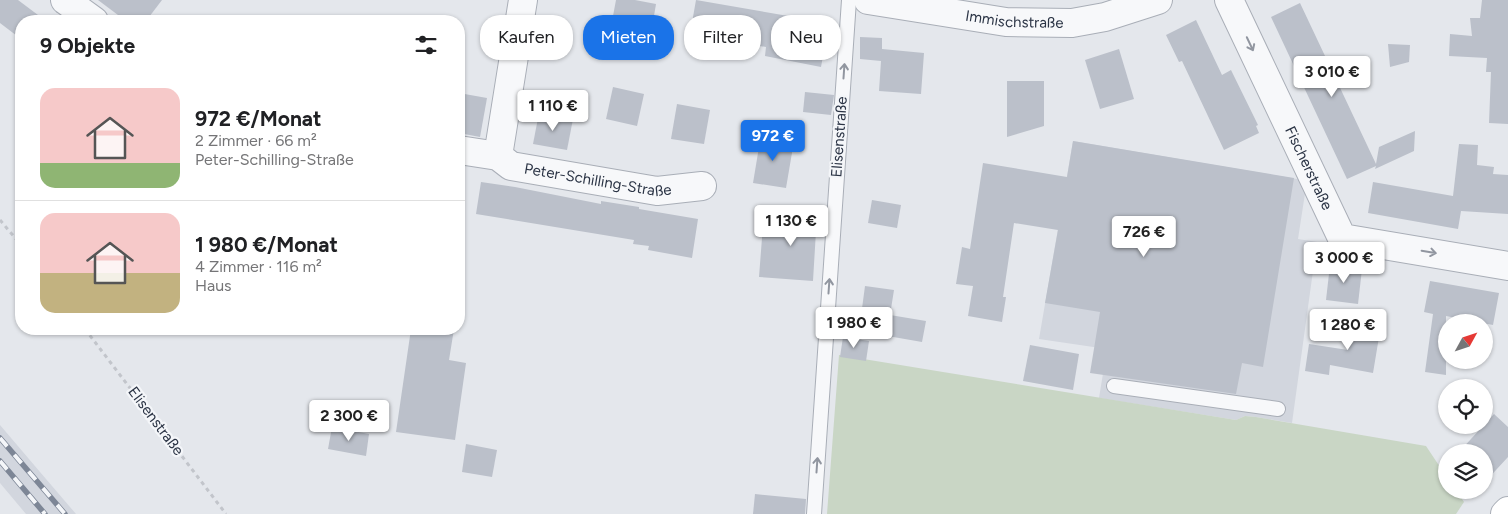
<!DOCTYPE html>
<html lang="de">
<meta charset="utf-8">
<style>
:root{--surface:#fff;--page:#f6f6f6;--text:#202124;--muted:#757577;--line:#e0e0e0;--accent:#1a73e8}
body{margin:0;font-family:Figtree,sans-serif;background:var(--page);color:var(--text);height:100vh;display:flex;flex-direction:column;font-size:19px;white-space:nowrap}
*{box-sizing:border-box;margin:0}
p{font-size:16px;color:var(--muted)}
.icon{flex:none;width:28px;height:28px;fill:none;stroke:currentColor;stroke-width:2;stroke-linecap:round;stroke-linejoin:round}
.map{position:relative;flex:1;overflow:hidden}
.drawer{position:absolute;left:15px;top:15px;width:450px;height:320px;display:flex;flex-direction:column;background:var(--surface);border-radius:20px;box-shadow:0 1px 4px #0004}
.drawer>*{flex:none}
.guide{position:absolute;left:480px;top:15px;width:475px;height:45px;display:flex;gap:10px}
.needle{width:32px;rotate:50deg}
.tools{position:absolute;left:1438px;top:314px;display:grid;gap:10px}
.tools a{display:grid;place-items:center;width:55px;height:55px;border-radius:50%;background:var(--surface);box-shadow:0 1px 4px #0004;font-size:25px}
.price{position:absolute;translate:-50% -42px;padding:0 11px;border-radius:5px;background:#fff;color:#222;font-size:16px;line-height:32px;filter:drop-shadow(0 1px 2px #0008)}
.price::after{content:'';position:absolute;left:50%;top:30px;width:15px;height:11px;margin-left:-8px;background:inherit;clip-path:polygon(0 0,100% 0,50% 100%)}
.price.on{background:var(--accent);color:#fff}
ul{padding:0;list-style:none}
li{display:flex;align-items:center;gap:15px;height:125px;padding:0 25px}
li+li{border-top:1px solid var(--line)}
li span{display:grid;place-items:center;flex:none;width:140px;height:100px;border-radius:15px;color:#555}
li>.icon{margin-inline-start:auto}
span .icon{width:60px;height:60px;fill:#fffc;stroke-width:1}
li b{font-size:21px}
h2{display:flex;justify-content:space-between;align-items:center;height:60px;padding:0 25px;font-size:21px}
.pill{padding:0 18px;border-radius:20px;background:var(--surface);box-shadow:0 1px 4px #0004;font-size:18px;line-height:45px}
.pill.on{background:var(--accent);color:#fff}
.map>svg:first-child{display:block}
.built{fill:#d2d6de}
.green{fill:#c9d6c5}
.building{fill:#bbc0ca}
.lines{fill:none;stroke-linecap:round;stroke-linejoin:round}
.lane-casing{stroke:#a9aeb7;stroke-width:16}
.street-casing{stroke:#a9aeb7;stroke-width:30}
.secondary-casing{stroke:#a9aeb7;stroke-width:30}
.path{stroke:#c2c5cb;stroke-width:3;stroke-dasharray:4 4;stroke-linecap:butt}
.lane{stroke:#f7f8fa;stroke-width:14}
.street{stroke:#f7f8fa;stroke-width:28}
.secondary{stroke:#fff;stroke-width:28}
.rail-casing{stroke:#7d8696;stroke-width:5.5}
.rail{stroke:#f4f6f9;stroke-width:4;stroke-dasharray:11;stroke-linecap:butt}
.oneway{stroke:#9196a0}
.labels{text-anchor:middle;stroke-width:4.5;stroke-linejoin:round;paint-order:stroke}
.street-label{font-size:15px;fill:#2b3445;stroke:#f4f6f9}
</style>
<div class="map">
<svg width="1508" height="514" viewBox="0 0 1508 514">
<rect width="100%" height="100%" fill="#e4e7ec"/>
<!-- built -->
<g class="built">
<polygon points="1073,141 1303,180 1306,187 1298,239 1317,242 1292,423 1256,417 1245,416 1236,420 1099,398 1107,349 1039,339"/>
<polygon points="0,425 40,472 76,514 26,514 0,483"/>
</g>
<!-- green -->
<polygon class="green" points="839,355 1236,420 1245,416 1256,417 1426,446 1446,476 1446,490 1456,490 1464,502 1456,514 827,514"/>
<!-- building -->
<g class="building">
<polygon points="0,0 18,0 46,21 21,21 21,39 0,23"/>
<polygon points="98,0 162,0 146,21 126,21"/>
<polygon points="616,0 635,0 656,4 650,39 610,32"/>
<polygon points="696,0 829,23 821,67 765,56 766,47 690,34"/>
<polygon points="1482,0 1508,0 1508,124 1489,123 1491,72 1486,72 1487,58 1449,56 1450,34 1472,36 1470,18 1480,18"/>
<polygon points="1300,3 1376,164 1379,147 1415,131 1414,151 1375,169 1376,166 1347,179 1271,17"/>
<polygon points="1196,20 1222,75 1231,70 1258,125 1256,126 1259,133 1224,150 1182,61 1179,62 1166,35"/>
<polygon points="860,37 882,38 882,52 882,49 924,53 921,94 879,91 881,61 860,59"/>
<polygon points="1388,44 1410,45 1409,62 1390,67"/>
<polygon points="1119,49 1134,99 1100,109 1085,60"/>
<polygon points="1007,81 1044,81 1044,126 1007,137"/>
<polygon points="613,87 644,94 637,126 606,119"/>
<polygon points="805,92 834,95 831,115 803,112"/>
<polygon points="459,93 487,98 480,137 459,133"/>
<polygon points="677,104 710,110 704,144 671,139"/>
<polygon points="539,113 573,119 567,150 533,144"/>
<polygon points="761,135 794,141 786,188 753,183"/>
<polygon points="1073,141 1294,178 1263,367 1242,363 1236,394 1090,373 1100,312 1045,303 1058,230 1014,223 1003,297 1006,297 1002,322 968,316 973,286 956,284 962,247 970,249 983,163 1067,177"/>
<polygon points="1459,144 1478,145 1477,165 1494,167 1493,174 1508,175 1508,214 1461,211 1458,229 1368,213 1373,182 1453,196"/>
<polygon points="481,182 515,187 601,204 601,201 639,207 639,209 698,219 692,258 648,250 649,246 633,244 634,240 476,214"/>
<polygon points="872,200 901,205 897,228 868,223"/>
<polygon points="795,207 823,209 821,231 816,231 813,281 759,277 763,225 793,228"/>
<polygon points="1330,265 1362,269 1358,304 1326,300"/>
<polygon points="1430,281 1499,293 1493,325 1446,316 1446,375 1425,372 1433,314 1424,312"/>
<polygon points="865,286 894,290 890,315 926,321 922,342 859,331"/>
<polygon points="1353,320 1381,325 1373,373 1330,365 1329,375 1305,371 1309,344 1348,350"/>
<polygon points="411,329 454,329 449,360 466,363 455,440 396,432"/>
<polygon points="843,337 869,341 866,361 840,357"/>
<polygon points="1030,345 1079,354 1073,390 1023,381"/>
<polygon points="1494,414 1508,427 1508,457 1484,483 1484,452 1459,452"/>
<polygon points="332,427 369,434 366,456 328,449"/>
<polygon points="466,444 497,450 492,477 462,472"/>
<polygon points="755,494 806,499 805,514 753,514"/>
</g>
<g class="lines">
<defs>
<g id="lane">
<polyline points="1114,386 1278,409"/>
<polyline points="814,514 849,0"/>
</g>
<g id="street">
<polyline points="65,0 94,21"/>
<path id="s1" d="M868 0 1006 22 1072 23 1105 17 1158 0"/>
<path id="s2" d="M1229 0 1342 238 1508 266"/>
<path id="s3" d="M459 150 498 156 511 166 657 191 702 186"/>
<polyline points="498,156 523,0"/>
</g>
<polyline id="secondary" points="1505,514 1508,511"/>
</defs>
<!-- lane casing -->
<use href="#lane" class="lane-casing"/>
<!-- street casing -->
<use href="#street" class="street-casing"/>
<!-- secondary casing -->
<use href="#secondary" class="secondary-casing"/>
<!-- path -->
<g class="path">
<polyline points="0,220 21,245"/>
<polyline points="85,329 226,514"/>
</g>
<!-- lane -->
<use href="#lane" class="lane"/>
<!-- street -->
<use href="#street" class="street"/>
<!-- secondary -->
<use href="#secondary" class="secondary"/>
<defs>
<g id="rail">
<polyline points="0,438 65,514"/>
<polyline points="0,461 45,514"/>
</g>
</defs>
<!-- rail casing -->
<use href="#rail" class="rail-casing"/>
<!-- rail -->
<use href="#rail" class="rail"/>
</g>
<!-- one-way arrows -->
<defs><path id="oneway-shaft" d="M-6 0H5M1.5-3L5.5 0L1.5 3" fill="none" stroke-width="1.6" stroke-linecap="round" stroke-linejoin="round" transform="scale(1.25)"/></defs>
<g class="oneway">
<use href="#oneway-shaft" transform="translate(1250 44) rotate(65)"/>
<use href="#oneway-shaft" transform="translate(844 71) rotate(-86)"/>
<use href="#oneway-shaft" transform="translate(1429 252) rotate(10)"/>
<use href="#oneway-shaft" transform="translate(829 286) rotate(-86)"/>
<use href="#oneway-shaft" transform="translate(817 465) rotate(-86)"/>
</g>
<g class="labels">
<!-- street labels -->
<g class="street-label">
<text dy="5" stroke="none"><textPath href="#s1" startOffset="148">Immischstraße</textPath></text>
<text transform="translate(839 137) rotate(-86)" y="5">Elisenstraße</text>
<text dy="5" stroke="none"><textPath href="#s2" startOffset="186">Fischerstraße</textPath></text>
<text dy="5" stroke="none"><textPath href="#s3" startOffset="144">Peter-Schilling-Straße</textPath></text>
<text transform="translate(156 421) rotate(53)" y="5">Elisenstraße</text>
</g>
</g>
</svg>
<div class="tools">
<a><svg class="needle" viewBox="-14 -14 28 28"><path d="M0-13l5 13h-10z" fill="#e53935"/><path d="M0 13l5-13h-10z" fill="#757577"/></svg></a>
<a><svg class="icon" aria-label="locate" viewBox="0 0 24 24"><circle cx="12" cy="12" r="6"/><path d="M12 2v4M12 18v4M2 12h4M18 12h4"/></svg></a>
<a><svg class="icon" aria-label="layers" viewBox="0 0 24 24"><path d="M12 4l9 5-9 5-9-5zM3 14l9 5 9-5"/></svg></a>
</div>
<b class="price" style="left:1332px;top:98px">3 010 €</b>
<b class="price" style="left:553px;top:132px">1 110 €</b>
<b class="price on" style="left:773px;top:162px">972 €</b>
<b class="price" style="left:791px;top:247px">1 130 €</b>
<b class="price" style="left:1144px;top:258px">726 €</b>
<b class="price" style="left:1344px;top:284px">3 000 €</b>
<b class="price" style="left:854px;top:349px">1 980 €</b>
<b class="price" style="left:1348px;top:351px">1 280 €</b>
<b class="price" style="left:349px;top:442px">2 300 €</b>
<div class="guide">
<a class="pill">Kaufen</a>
<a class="pill on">Mieten</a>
<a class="pill">Filter</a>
<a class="pill">Neu</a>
</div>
<section class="drawer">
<h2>9 Objekte<svg class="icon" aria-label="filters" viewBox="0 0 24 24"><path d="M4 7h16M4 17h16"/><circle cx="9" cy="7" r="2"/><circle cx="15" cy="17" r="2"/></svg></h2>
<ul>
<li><span style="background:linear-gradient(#f6c9c9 75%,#8fb573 0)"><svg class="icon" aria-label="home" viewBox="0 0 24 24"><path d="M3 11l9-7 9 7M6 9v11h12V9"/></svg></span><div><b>972 €/Monat</b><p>2 Zimmer · 66 m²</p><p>Peter-Schilling-Straße</p></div></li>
<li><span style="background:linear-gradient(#f6c9c9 60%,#c2b280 0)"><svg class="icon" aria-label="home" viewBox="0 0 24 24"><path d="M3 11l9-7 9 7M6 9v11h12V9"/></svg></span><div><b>1 980 €/Monat</b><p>4 Zimmer · 116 m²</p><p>Haus</p></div></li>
</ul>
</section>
</div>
